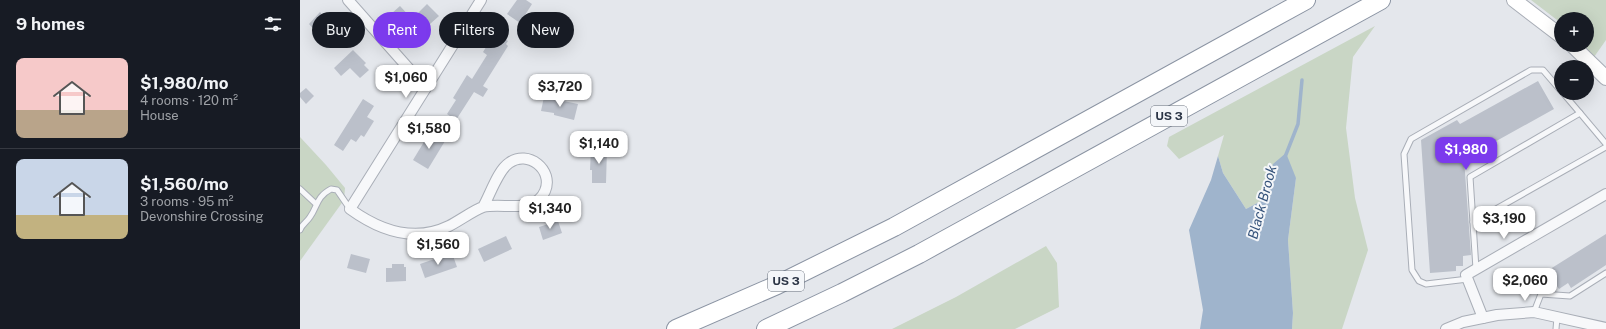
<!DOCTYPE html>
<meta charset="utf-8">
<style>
:root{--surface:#171b24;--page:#20242c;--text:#f1f3f6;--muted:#9ea1a6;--line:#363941;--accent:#7c3aed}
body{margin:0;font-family:"Public Sans",sans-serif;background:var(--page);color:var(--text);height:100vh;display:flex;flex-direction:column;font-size:15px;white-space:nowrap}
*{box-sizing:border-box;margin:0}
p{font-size:13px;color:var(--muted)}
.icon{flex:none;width:22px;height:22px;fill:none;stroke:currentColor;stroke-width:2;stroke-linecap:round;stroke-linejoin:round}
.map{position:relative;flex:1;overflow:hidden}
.drawer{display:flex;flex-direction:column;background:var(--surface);width:300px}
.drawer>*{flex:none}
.top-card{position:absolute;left:12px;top:12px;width:380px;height:36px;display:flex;gap:8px}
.fabs{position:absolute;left:1254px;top:12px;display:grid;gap:8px}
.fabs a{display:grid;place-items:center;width:40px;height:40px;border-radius:50%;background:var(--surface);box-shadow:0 4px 16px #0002;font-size:20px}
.price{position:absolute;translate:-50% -34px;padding:0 9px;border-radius:8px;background:#fff;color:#222;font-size:13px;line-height:26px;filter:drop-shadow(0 1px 2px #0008)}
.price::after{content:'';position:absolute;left:50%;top:24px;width:12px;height:9px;margin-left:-6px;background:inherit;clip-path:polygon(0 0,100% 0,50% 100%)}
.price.on{background:var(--accent);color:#fff}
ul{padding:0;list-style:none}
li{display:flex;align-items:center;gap:12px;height:100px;padding:0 16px}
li+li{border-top:1px solid var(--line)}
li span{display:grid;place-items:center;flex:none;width:112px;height:80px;border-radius:8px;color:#555}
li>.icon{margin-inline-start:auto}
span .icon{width:48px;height:48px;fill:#fffc;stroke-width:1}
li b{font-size:17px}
h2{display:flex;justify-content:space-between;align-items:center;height:48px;padding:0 16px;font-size:17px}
.chip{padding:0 14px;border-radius:18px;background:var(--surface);box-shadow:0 4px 16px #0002;font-size:14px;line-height:36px}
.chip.on{background:var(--accent);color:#fff}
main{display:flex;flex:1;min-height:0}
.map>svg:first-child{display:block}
.green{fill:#c9d6c5}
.water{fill:#9fb4cc}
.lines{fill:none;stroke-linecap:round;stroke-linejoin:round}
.stream{stroke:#9fb4cc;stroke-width:3.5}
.building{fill:#bbc0ca}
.lane-casing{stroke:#a9aeb7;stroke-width:7}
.street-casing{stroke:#a9aeb7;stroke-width:12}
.secondary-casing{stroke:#a9aeb7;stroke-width:16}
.highway-casing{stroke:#8b94a3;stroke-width:20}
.lane{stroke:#f7f8fa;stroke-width:5}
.street{stroke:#f7f8fa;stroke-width:10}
.secondary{stroke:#fff;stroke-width:14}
.highway{stroke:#fff;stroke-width:18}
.labels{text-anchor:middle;stroke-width:4;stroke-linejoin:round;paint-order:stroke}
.shield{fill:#f4f6f9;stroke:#676e7b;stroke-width:1}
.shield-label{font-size:12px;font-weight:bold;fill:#2b3445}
.water-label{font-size:14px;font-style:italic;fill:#34527a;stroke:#f4f6f9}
</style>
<main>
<section class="drawer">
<h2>9 homes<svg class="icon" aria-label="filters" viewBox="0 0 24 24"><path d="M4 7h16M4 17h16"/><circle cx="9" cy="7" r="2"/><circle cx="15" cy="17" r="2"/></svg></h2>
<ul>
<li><span style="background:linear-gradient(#f6c9c9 65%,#b9a48a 0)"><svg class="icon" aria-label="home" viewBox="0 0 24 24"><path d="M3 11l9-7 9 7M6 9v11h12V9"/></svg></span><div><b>$1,980/mo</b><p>4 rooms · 120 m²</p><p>House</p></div></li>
<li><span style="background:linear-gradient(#c9d6e8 70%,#c2b280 0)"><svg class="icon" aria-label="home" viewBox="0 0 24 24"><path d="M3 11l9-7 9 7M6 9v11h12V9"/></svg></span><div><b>$1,560/mo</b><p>3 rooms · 95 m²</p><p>Devonshire Crossing</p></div></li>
</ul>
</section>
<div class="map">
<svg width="1306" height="329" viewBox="0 0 1306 329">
<rect width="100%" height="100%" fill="#e4e7ec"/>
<!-- green -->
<g class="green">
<polygon points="1231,0 1306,0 1306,40 1294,57 1282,45 1287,45 1287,19 1261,19 1261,23"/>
<polygon points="1075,26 1053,57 1046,128 1055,198 1068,250 1042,329 992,329 993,313 988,240 996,178 973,164 963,200 946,209 923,173 918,156 924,135 879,159 867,146 869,137"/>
<polygon points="0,137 26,165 45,188 44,200 0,261"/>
<polygon points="746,246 757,263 759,307 715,329 592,329 656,297"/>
</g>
<!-- water -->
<polygon class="water" points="986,153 996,178 988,240 993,313 992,329 900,329 903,310 889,230 911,180 918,156 923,173 946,209 963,200 973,164"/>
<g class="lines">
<!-- stream -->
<polyline class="stream" points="985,157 998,124 1002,80"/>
</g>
<!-- building -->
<g class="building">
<polygon points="217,0 226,0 232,4 220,23 207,14"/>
<polygon points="127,4 139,16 112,40 91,14 100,6 112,19"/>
<polygon points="20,12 38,33 26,43 9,24"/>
<polygon points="195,33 208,41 206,44 208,46 183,86 188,89 183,97 174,92 156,120 147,114 156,100 153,98 167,75 172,79 187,55 183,52"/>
<polygon points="53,50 66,63 64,65 69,70 60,78 50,68 41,76 34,68"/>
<polygon points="1238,81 1254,109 1164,159 1171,255 1163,256 1163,266 1156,266 1156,271 1130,273 1121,140 1157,120 1160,124"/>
<polygon points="6,88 14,96 6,104 0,97 0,93"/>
<polygon points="244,97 278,104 274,120 254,115 254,113 241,111"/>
<polygon points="63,99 74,106 67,117 74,121 64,137 61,135 56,142 51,139 43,151 34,145"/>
<polygon points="130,132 145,141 128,169 113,160"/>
<polygon points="291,148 307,149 306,183 292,183 292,170 290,170"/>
<polygon points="258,221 262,233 243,240 239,227"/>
<polygon points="1306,234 1306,265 1271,288 1268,283 1259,289 1247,271"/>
<polygon points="206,236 212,249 184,262 178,249"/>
<polygon points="152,253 157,267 125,278 120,264"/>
<polygon points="51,254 70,259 66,273 47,268"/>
<polygon points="92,264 104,264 104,267 106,267 106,281 86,282 86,268 92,268"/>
</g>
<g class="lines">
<defs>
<g id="lane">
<polyline points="1263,93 1280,113"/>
<polyline points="0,189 16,204"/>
<polyline points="1173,222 1306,147"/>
<path d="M0 230C2 224 7 222 10 217 18 206 16 197 31 189L37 190 50 209"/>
<polyline points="1176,269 1170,177 1280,113 1306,144"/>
<polyline points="1168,279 1126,284 1119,281 1112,270 1104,154 1111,139 1231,70 1243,70 1261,91"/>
<polyline points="1234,312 1241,294 1270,296 1306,273"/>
<polyline points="1256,329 1257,317"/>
</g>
<g id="street">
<polyline points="48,0 126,88"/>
<path d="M181 0 50 209C79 230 114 243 149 226 159 221 174 210 183 207 202 202 235 215 245 191 254 170 228 149 209 163 198 170 190 195 183 207"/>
<polyline points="1183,318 1166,275 1306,194"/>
<polyline points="1146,329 1163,322 1197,315 1234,312 1306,328"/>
</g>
<g id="secondary">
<polyline points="1214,0 1261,36"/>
<polyline points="1272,45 1306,78"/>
</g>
<g id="highway">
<polyline points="376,329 477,285 594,227 1006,0"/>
<polyline points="466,329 542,293 619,254 1081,0"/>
</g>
</defs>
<!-- lane casing -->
<use href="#lane" class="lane-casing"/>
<!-- street casing -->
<use href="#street" class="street-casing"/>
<!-- secondary casing -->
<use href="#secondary" class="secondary-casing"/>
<!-- highway casing -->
<use href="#highway" class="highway-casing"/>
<!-- lane -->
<use href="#lane" class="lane"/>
<!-- street -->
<use href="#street" class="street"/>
<!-- secondary -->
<use href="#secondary" class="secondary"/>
<!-- highway -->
<use href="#highway" class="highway"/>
</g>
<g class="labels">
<!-- shield labels -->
<g class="shield">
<rect x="851" y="106" width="36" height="20" rx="3"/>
<rect x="468" y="271" width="36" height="20" rx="3"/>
</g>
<g class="shield-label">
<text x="869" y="120">US 3</text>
<text x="486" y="285">US 3</text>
</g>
<!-- water labels -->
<g class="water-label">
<text transform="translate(962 202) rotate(-75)" y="5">Black Brook</text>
</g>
</g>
</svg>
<div class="fabs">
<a>+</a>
<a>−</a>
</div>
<b class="price" style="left:106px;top:99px">$1,060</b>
<b class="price" style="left:260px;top:108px">$3,720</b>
<b class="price" style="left:129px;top:150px">$1,580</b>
<b class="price" style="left:299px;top:165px">$1,140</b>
<b class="price on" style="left:1166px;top:171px">$1,980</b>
<b class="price" style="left:250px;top:230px">$1,340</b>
<b class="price" style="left:1204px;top:240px">$3,190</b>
<b class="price" style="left:138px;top:266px">$1,560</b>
<b class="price" style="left:1225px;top:302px">$2,060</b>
<div class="top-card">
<a class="chip">Buy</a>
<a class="chip on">Rent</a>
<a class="chip">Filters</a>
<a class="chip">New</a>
</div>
</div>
</main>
